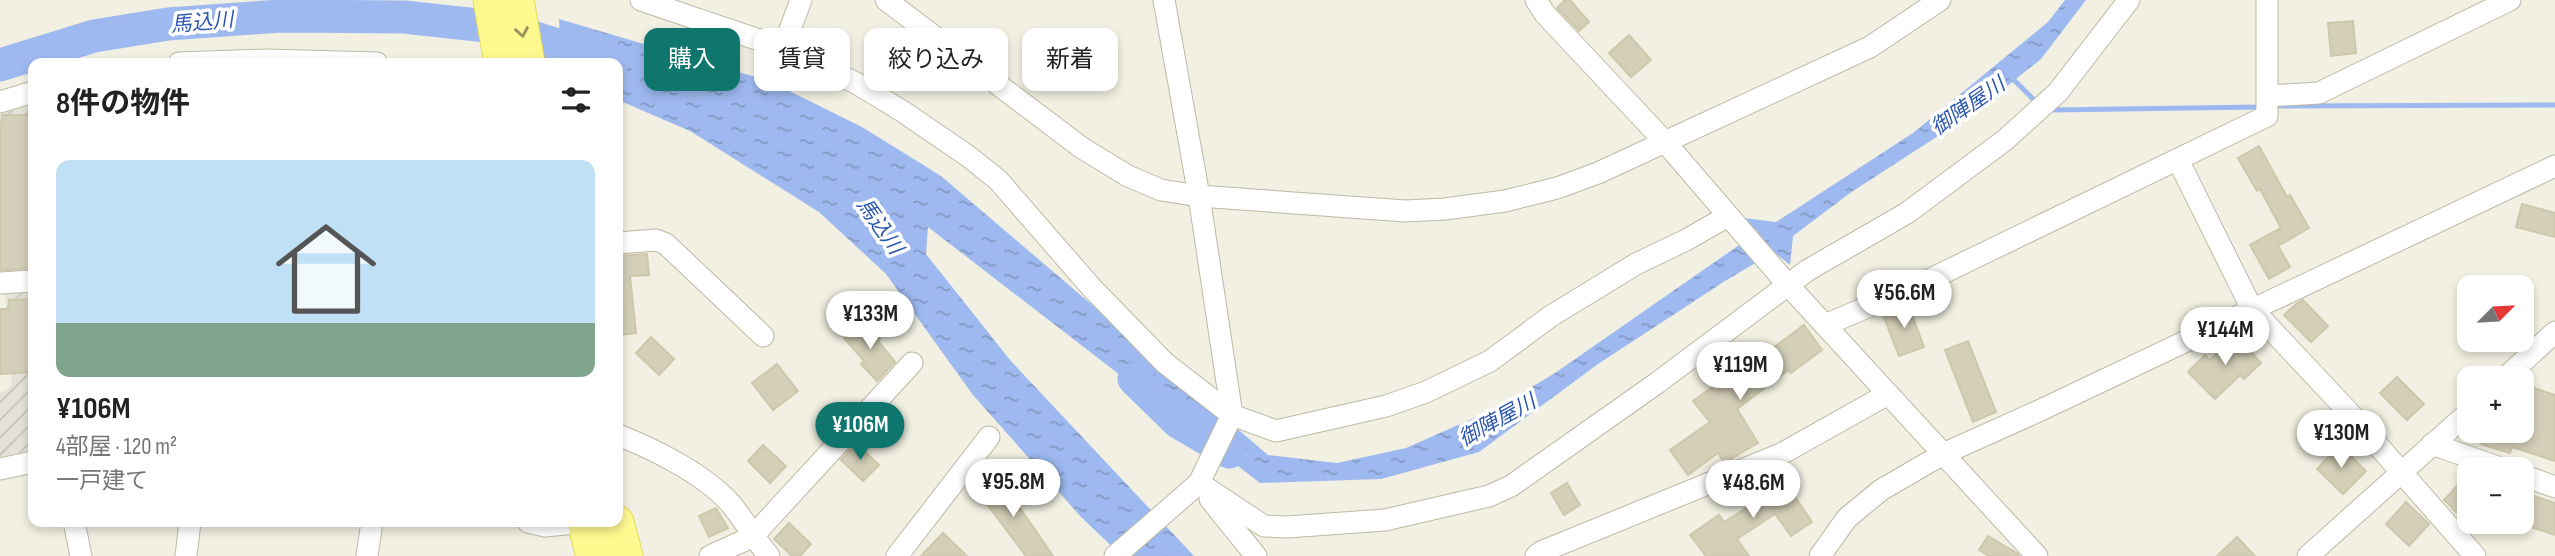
<!DOCTYPE html>
<html lang="ja">
<meta charset="utf-8">
<style>
:root{--surface:#fff;--page:#f2f2f2;--text:#222;--muted:#767676;--accent:#0f766e}
body{margin:0;font-family:"Sofia Sans Condensed","Noto Sans JP",sans-serif;background:var(--page);color:var(--text);height:100vh;display:flex;flex-direction:column;font-size:26px;white-space:nowrap}
*{box-sizing:border-box;margin:0}
p{font-size:23px;color:var(--muted)}
.icon{flex:none;width:38px;height:38px;fill:none;stroke:currentColor;stroke-width:2;stroke-linecap:round;stroke-linejoin:round}
.map{position:relative;flex:1;overflow:hidden}
.sheet{position:absolute;left:28px;top:58px;width:595px;height:469px;display:flex;flex-direction:column;background:var(--surface);border-radius:14px;box-shadow:0 4px 10px #0003}
.sheet>*{flex:none}
.top-card{position:absolute;left:644px;top:28px;width:665px;height:63px;display:flex;gap:14px}
.needle{width:46px;rotate:66deg}
.fabs{position:absolute;left:2457px;top:275px;display:grid;gap:14px}
.fabs a{display:grid;place-items:center;width:77px;height:77px;border-radius:14px;background:var(--surface);box-shadow:0 4px 10px #0003;font-size:35px}
.price{position:absolute;translate:-50% -60px;padding:0 16px;border-radius:24px;background:#fff;color:#222;font-size:23px;line-height:46px;filter:drop-shadow(0 2px 4px #0008)}
.price::after{content:'';position:absolute;left:50%;top:42px;width:21px;height:16px;margin-left:-10px;background:inherit;clip-path:polygon(0 0,100% 0,50% 100%)}
.price.on{background:var(--accent);color:#fff}
ul{padding:0;list-style:none}
li{display:grid;align-content:center;gap:14px;height:371px;padding:0 28px}
li span{display:grid;place-items:center;height:217px;border-radius:14px;color:#555}
li>.icon{margin-inline-start:auto}
span .icon{width:126px;height:126px;fill:#fffc;stroke-width:1}
li b{font-size:30px}
h2{display:flex;justify-content:space-between;align-items:center;height:84px;padding:0 28px;font-size:30px}
.tag{padding:0 24px;border-radius:14px;background:var(--surface);box-shadow:0 4px 10px #0003;font-size:24px;line-height:63px}
.tag.on{background:var(--accent);color:#fff}
.map>svg:first-child{display:block}
.industrial{fill:url(#industrial-furrows)}
.water{fill:url(#water-ripples)}
.lines{fill:none;stroke-linecap:round;stroke-linejoin:round}
.stream{stroke:#9eb9ef;stroke-width:5}
.river{stroke:#9eb9ef;stroke-width:33}
.building{fill:#d3cfb8;stroke:#cdc8ab;stroke-width:2}
.minor-casing{stroke:#bcbaa5;stroke-width:23}
.primary-casing{stroke:#e2db5f;stroke-width:35}
.minor{stroke:#fff;stroke-width:21}
.primary{stroke:#fdf98f;stroke-width:33}
.oneway{stroke:#97935c}
.labels{text-anchor:middle;stroke-width:7;stroke-linejoin:round;paint-order:stroke}
.water-label{font-size:21px;font-style:italic;fill:#2e58ad;stroke:#fff}
</style>
<div class="map">
<svg width="2555" height="556" viewBox="0 0 2555 556">
<defs>
<pattern id="industrial-furrows" width="10" height="10" patternUnits="userSpaceOnUse" patternTransform="scale(1.75)"><rect width="10" height="10" fill="#e3e1d8"/><path d="M-1 1l2-2M0 10L10 0M9 11l2-2" fill="none" stroke="#c4c2ba"/></pattern>
<pattern id="water-ripples" width="26" height="14" patternUnits="userSpaceOnUse" patternTransform="scale(1.75)"><rect width="26" height="14" fill="#9eb9ef"/><path d="M2 4q2-2 4 0t4 0M15 11q2-2 4 0t4 0" fill="none" stroke="#8298c2"/></pattern>
</defs>
<rect width="100%" height="100%" fill="#f1f0e2"/>
<!-- industrial -->
<polygon class="industrial" points="33,103 33,450 0,457 0,394 12,385 4,277 0,277 0,115"/>
<!-- water -->
<polygon class="water" points="2065,0 2086,0 2041,59 1975,112 1850,193 1793,236 1790,265 1774,252 1725,281 1598,364 1479,452 1381,479 1260,483 928,227 926,254 1010,360 1194,556 1122,556 1081,517 973,395 886,274 819,212 690,131 618,100 618,63 562,63 559,19 769,81 862,127 941,176 1268,455 1337,463 1406,448 1499,407 1555,373 1758,232 1744,218 1776,222 1913,133 2048,22"/>
<g class="lines">
<!-- stream -->
<g class="stream">
<polyline points="2011,77 2036,102"/>
<polyline points="2271,106 2555,105"/>
<polyline points="2051,110 2261,107"/>
</g>
<!-- river -->
<g class="river">
<polyline points="0,65 94,36 168,24 281,16 404,17 505,28 612,63"/>
<polyline points="1134,379 1178,422 1229,452"/>
</g>
</g>
<!-- building -->
<g class="building">
<polygon points="1565,0 1570,0 1589,22 1579,31 1557,8"/>
<polygon points="2353,21 2356,53 2331,56 2328,23"/>
<polygon points="1629,35 1651,60 1631,77 1609,53"/>
<polygon points="2,115 33,115 33,268 0,270 0,122 3,121"/>
<polygon points="2259,146 2287,197 2290,195 2309,228 2278,246 2290,267 2269,279 2250,245 2281,228 2260,189 2257,191 2238,158"/>
<polygon points="2522,204 2555,213 2555,237 2516,227"/>
<polygon points="647,254 649,275 630,276 636,333 618,335 618,256"/>
<polygon points="33,299 33,372 0,374 0,309 9,309 9,300"/>
<polygon points="2303,300 2328,326 2311,342 2284,315 2296,304"/>
<polygon points="1908,304 1924,347 1899,356 1883,315"/>
<polygon points="865,321 880,339 878,341 895,362 877,381 861,364 864,361 844,338"/>
<polygon points="1804,325 1822,350 1791,373 1788,370 1737,409 1758,443 1724,463 1718,453 1688,475 1670,450 1710,422 1693,401 1756,356 1758,359"/>
<polygon points="2235,335 2261,363 2244,379 2240,375 2215,399 2188,372 2205,355 2210,360"/>
<polygon points="651,337 674,359 659,375 636,353"/>
<polygon points="1968,341 1996,412 1973,422 1945,350"/>
<polygon points="777,364 798,391 773,410 752,383"/>
<polygon points="2397,377 2424,404 2407,420 2380,393"/>
<polygon points="2522,384 2555,395 2555,461 2512,447 2510,453 2481,444 2486,430 2522,430"/>
<polygon points="856,443 879,465 863,481 841,460"/>
<polygon points="763,445 786,466 770,483 748,461"/>
<polygon points="2340,445 2366,471 2343,494 2317,469"/>
<polygon points="1778,472 1812,522 1791,536 1775,514 1737,539 1749,556 1706,556 1690,535 1719,515 1724,522 1764,497 1757,487"/>
<polygon points="2469,473 2469,525 2444,500"/>
<polygon points="998,477 1036,531 1053,556 1026,556 977,491"/>
<polygon points="1567,483 1580,505 1564,515 1551,493"/>
<polygon points="2522,492 2555,503 2555,535 2522,524"/>
<polygon points="2406,502 2429,524 2409,546 2386,524"/>
<polygon points="716,508 728,528 709,537 699,516"/>
<polygon points="789,523 811,544 800,556 792,556 774,539"/>
<polygon points="943,533 967,556 921,556"/>
<polygon points="1988,536 2018,554 2019,556 1989,556 1979,550"/>
<polygon points="2237,537 2255,556 2217,556"/>
</g>
<g class="lines">
<defs>
<g id="minor">
<polyline points="641,0 783,48 856,83 902,111 968,156 998,180 1091,287 1165,363 1232,415 1276,431 1386,406 1426,392 1490,361 1551,316 1636,264 1686,240 1728,216"/>
<polyline points="886,0 1082,148 1128,176 1161,190 1199,196 1405,211 1445,209 1505,201 1557,188 1598,173 1870,47 1940,0"/>
<polyline points="1536,0 1545,14 1665,142 1788,285 2037,556"/>
<polyline points="783,48 801,0"/>
<polyline points="179,63 267,60 377,63"/>
<polyline points="2268,96 2319,93 2510,0"/>
<polyline points="0,102 33,92"/>
<polyline points="2178,160 2252,309 2345,408 2475,556"/>
<polyline points="618,243 656,240 666,244 763,336"/>
<polyline points="0,283 33,281"/>
<polyline points="1825,325 1910,289 2267,116 2267,0"/>
<polyline points="2505,378 2555,332"/>
<path d="M618 435C654 449 704 474 730 503 744 519 754 539 769 556"/>
<polyline points="2432,444 2503,469"/>
<polyline points="0,469 33,462"/>
<polyline points="2522,475 2555,487"/>
<polyline points="1199,483 1264,526 1287,527 1385,520 1489,496 1511,486 1657,383 1808,270 1907,213 2005,140 2058,92 2129,0"/>
<polyline points="1210,499 1256,556"/>
<polyline points="74,522 81,556"/>
<polyline points="528,522 545,526 585,522"/>
<polyline points="186,556 190,522"/>
<polyline points="367,556 372,522"/>
<polyline points="710,556 752,537 912,363"/>
<polyline points="897,556 989,437"/>
<polyline points="1115,556 1199,483 1232,415 1199,196 1164,0"/>
<polyline points="1536,556 1541,552 1781,454 1888,394"/>
<polyline points="1820,556 1847,518 1881,490 1943,454 2043,409 2555,166"/>
<polyline points="2308,556 2469,412"/>
</g>
<g id="primary">
<polyline points="490,0 501,63"/>
<polyline points="517,0 528,63"/>
<polyline points="584,522 593,556"/>
<polyline points="617,522 626,556"/>
</g>
</defs>
<!-- minor casing -->
<use href="#minor" class="minor-casing"/>
<!-- primary casing -->
<use href="#primary" class="primary-casing"/>
<!-- minor -->
<use href="#minor" class="minor"/>
<!-- primary -->
<use href="#primary" class="primary"/>
</g>
<!-- one-way arrows -->
<defs><path id="oneway-chevron" d="M-2-3.5L2.5 0L-2 3.5" fill="none" stroke-width="1.6" stroke-linecap="round" stroke-linejoin="round" transform="scale(1.75)"/></defs>
<use class="oneway" href="#oneway-chevron" transform="translate(522 32) rotate(80)"/>
<g class="labels">
<!-- water labels -->
<g class="water-label">
<text transform="translate(202 22) rotate(-5)" y="7">馬込川</text>
<text transform="translate(1968 106) rotate(-35)" y="7">御陣屋川</text>
<text transform="translate(880 226) rotate(55)" y="7">馬込川</text>
<text transform="translate(1497 420) rotate(-29)" y="7">御陣屋川</text>
</g>
</g>
</svg>
<div class="fabs">
<a><svg class="needle" viewBox="-14 -14 28 28"><path d="M0-13l5 13h-10z" fill="#e53935"/><path d="M0 13l5-13h-10z" fill="#767676"/></svg></a>
<a>+</a>
<a>−</a>
</div>
<b class="price" style="left:1904px;top:330px">¥56.6M</b>
<b class="price" style="left:870px;top:351px">¥133M</b>
<b class="price" style="left:2225px;top:367px">¥144M</b>
<b class="price" style="left:1740px;top:402px">¥119M</b>
<b class="price on" style="left:860px;top:462px">¥106M</b>
<b class="price" style="left:2341px;top:470px">¥130M</b>
<b class="price" style="left:1013px;top:519px">¥95.8M</b>
<b class="price" style="left:1753px;top:520px">¥48.6M</b>
<div class="top-card">
<a class="tag on">購入</a>
<a class="tag">賃貸</a>
<a class="tag">絞り込み</a>
<a class="tag">新着</a>
</div>
<section class="sheet">
<h2>8件の物件<svg class="icon" aria-label="filters" viewBox="0 0 24 24"><path d="M4 7h16M4 17h16"/><circle cx="9" cy="7" r="2"/><circle cx="15" cy="17" r="2"/></svg></h2>
<ul>
<li><span style="background:linear-gradient(#bfe0f5 75%,#7fa58c 0)"><svg class="icon" aria-label="home" viewBox="0 0 24 24"><path d="M3 11l9-7 9 7M6 9v11h12V9"/></svg></span><div><b>¥106M</b><p>4部屋 · 120 m²</p><p>一戸建て</p></div></li>
</ul>
</section>
</div>
